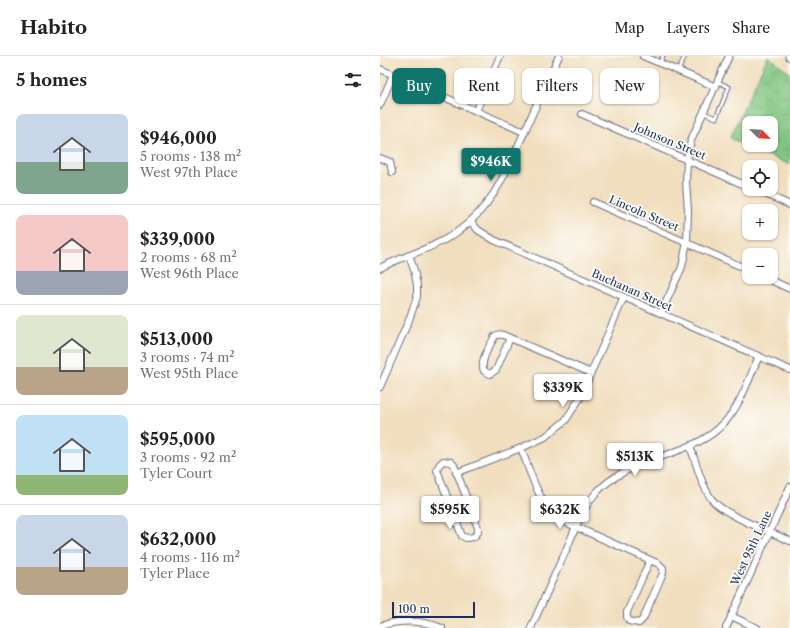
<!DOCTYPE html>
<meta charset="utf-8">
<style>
:root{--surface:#fff;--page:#f6f6f6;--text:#222;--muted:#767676;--line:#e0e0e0;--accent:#0f766e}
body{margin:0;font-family:"Libre Caslon Text",serif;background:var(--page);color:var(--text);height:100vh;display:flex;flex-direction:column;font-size:15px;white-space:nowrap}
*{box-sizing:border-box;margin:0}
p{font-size:13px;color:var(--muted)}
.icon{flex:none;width:22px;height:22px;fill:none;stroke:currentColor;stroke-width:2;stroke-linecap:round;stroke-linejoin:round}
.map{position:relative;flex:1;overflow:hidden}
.panel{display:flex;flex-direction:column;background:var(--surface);width:380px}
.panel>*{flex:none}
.guide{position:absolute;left:12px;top:12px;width:338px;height:36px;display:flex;gap:8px}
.needle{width:26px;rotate:114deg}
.buttons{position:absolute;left:362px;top:60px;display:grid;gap:8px}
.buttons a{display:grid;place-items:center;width:36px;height:36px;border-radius:8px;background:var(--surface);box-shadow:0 1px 3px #0004;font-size:20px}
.scale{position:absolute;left:12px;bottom:10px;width:83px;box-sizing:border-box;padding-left:4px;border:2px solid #1b2f5e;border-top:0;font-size:11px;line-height:14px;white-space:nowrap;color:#1b2f5e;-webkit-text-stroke:3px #fdfcf7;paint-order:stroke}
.price{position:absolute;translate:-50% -34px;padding:0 9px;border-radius:4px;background:#fff;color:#222;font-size:13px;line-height:26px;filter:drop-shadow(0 1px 2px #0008)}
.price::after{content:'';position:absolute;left:50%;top:24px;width:12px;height:9px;margin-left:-6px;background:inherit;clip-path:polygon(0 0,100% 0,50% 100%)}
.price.active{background:var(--accent);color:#fff}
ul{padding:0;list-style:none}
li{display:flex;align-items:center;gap:12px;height:100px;padding:0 16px}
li+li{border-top:1px solid var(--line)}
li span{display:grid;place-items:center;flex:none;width:112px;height:80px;border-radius:8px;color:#555}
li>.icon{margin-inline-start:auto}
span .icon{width:48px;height:48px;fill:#fffc;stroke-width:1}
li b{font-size:17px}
h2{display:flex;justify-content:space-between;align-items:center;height:48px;padding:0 16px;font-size:17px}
.tag{padding:0 14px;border-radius:8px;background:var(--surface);box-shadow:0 1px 3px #0004;font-size:14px;line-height:36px}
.tag.active{background:var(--accent);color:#fff}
header{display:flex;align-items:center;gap:24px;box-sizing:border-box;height:56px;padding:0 20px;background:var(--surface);border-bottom:1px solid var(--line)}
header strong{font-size:19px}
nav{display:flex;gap:22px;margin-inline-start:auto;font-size:14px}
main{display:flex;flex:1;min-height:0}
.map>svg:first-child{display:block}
.park{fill:url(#park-crowns);stroke:#4e7a6f;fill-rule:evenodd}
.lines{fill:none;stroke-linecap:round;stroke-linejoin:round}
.service-casing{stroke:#666c80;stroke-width:5}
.minor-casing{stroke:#666c80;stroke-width:8}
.tertiary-casing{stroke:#666c80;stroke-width:9}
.service{stroke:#fff;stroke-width:3}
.minor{stroke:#fff;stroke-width:6}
.tertiary{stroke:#fff;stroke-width:7}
.labels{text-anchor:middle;stroke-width:3.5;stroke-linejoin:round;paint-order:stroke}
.street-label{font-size:11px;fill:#1b2f5e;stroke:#fdfcf7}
</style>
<header>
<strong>Habito</strong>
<nav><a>Map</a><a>Layers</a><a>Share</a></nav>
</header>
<main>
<section class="panel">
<h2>5 homes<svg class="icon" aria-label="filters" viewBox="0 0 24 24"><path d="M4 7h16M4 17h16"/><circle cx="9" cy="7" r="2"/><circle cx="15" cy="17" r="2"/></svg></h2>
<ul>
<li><span style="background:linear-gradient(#c9d6e8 60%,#7fa58c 0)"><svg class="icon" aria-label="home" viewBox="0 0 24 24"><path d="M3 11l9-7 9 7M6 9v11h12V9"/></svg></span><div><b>$946,000</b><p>5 rooms · 138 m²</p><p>West 97th Place</p></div></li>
<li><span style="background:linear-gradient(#f6c9c9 70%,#9aa5b1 0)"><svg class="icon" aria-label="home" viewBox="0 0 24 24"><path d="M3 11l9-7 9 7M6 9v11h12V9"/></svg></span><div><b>$339,000</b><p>2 rooms · 68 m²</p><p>West 96th Place</p></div></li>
<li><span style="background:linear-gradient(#dfe7d0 65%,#b9a48a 0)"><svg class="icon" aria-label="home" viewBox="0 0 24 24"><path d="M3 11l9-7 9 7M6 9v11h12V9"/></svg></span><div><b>$513,000</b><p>3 rooms · 74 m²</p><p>West 95th Place</p></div></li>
<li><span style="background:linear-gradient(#bfe0f5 75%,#8fb573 0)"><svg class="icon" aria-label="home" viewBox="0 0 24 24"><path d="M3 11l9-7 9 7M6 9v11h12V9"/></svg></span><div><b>$595,000</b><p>3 rooms · 92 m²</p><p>Tyler Court</p></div></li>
<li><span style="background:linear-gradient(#c9d6e8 65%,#b9a48a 0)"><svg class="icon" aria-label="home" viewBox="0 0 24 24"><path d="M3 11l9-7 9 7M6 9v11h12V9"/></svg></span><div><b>$632,000</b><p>4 rooms · 116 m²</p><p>Tyler Place</p></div></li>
</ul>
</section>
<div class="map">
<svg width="410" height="572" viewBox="0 0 410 572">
<defs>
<pattern id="park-crowns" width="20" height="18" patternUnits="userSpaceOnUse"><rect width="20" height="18" fill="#80c580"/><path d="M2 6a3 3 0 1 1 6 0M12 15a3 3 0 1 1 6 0" fill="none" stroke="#68a06c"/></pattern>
</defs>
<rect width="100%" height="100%" fill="#fdfcf7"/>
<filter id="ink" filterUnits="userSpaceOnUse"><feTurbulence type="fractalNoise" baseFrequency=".025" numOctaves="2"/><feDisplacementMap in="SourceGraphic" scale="8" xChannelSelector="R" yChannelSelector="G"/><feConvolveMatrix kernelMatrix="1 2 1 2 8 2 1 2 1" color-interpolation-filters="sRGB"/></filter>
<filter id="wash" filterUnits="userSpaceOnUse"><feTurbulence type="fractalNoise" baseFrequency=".012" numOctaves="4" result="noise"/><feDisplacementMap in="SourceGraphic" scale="16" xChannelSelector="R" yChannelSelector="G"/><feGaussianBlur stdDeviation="0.9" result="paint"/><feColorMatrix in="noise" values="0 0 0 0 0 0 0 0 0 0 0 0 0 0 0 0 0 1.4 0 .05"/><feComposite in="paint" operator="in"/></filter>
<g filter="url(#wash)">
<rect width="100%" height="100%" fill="#f1debe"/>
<!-- park -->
<path class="park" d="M388 0 410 17V109L350 82ZM369 67H391V89H369Z"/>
</g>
<g filter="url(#ink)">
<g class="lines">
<defs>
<g id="service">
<polyline points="280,7 283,0"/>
<polyline points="298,15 305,0"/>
<polyline points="324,57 336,62 349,31 338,26"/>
</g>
<g id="minor">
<polyline points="263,0 336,31"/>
<polyline points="0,13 144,76"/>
<polyline points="0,49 13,19"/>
<polyline points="96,55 120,0"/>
<polyline points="202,58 369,131"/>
<polyline points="0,102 10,106 12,116"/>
<polyline points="374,133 410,149"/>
<polyline points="213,146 369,214"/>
<polyline points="91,166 98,174 114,184 410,314"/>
<path d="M0 212C25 199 53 193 77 176 113 151 126 116 144 77 155 51 167 26 179 0"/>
<polyline points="384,221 410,233"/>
<polyline points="281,257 302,211 307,186 308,155 306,126 307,103 311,84 349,0"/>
<path d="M130 282 116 314 110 318 104 315C99 305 110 290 115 280 120 276 125 280 130 282L211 317"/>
<polyline points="0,331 29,264 37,241 37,229 34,214 29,199"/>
<path d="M310 390C316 406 322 433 334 446 349 461 389 475 410 485"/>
<path d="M141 392C152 420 158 450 185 466L279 508 283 512V517L263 563 259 567 249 565 247 561V556L270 504"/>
<polygon points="63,405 71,406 74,409 98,472 98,476 94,481 86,482 82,480 57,414 59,409"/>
<polyline points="76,417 141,392 165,381 185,365 200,342 244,241"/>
<polyline points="351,560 377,572"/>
<path d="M0 570C20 564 42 564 62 572"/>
<path d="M151 572C163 545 175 518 187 492 195 473 202 453 215 438 249 399 313 402 344 367 361 349 369 322 379 300"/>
<polyline points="346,572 410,431"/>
</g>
<polyline id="tertiary" points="409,0 410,1"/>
</defs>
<!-- service casing -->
<use href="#service" class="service-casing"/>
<!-- minor casing -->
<use href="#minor" class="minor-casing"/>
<!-- tertiary casing -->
<use href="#tertiary" class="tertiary-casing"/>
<!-- service -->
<use href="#service" class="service"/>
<!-- minor -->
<use href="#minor" class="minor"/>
<!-- tertiary -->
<use href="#tertiary" class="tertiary"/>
</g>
</g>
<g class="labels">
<!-- street labels -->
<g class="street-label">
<text transform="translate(290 85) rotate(23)" y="4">Johnson Street</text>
<text transform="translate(264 157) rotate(23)" y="4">Lincoln Street</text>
<text transform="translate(252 234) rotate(24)" y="4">Buchanan Street</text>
<text transform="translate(371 492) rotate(-65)" y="4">West 95th Lane</text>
</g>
</g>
</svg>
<div class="buttons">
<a><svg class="needle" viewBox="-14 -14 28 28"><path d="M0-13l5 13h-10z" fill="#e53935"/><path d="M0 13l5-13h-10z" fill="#767676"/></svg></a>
<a><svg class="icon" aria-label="locate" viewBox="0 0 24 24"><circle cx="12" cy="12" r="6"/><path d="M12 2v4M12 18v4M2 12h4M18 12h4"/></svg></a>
<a>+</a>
<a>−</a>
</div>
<div class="scale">100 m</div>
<b class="price active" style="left:111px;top:126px">$946K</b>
<b class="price" style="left:183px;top:352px">$339K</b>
<b class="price" style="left:255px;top:421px">$513K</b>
<b class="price" style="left:70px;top:474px">$595K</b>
<b class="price" style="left:180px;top:474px">$632K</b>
<div class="guide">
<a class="tag active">Buy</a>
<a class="tag">Rent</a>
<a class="tag">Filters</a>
<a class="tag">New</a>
</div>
</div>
</main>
